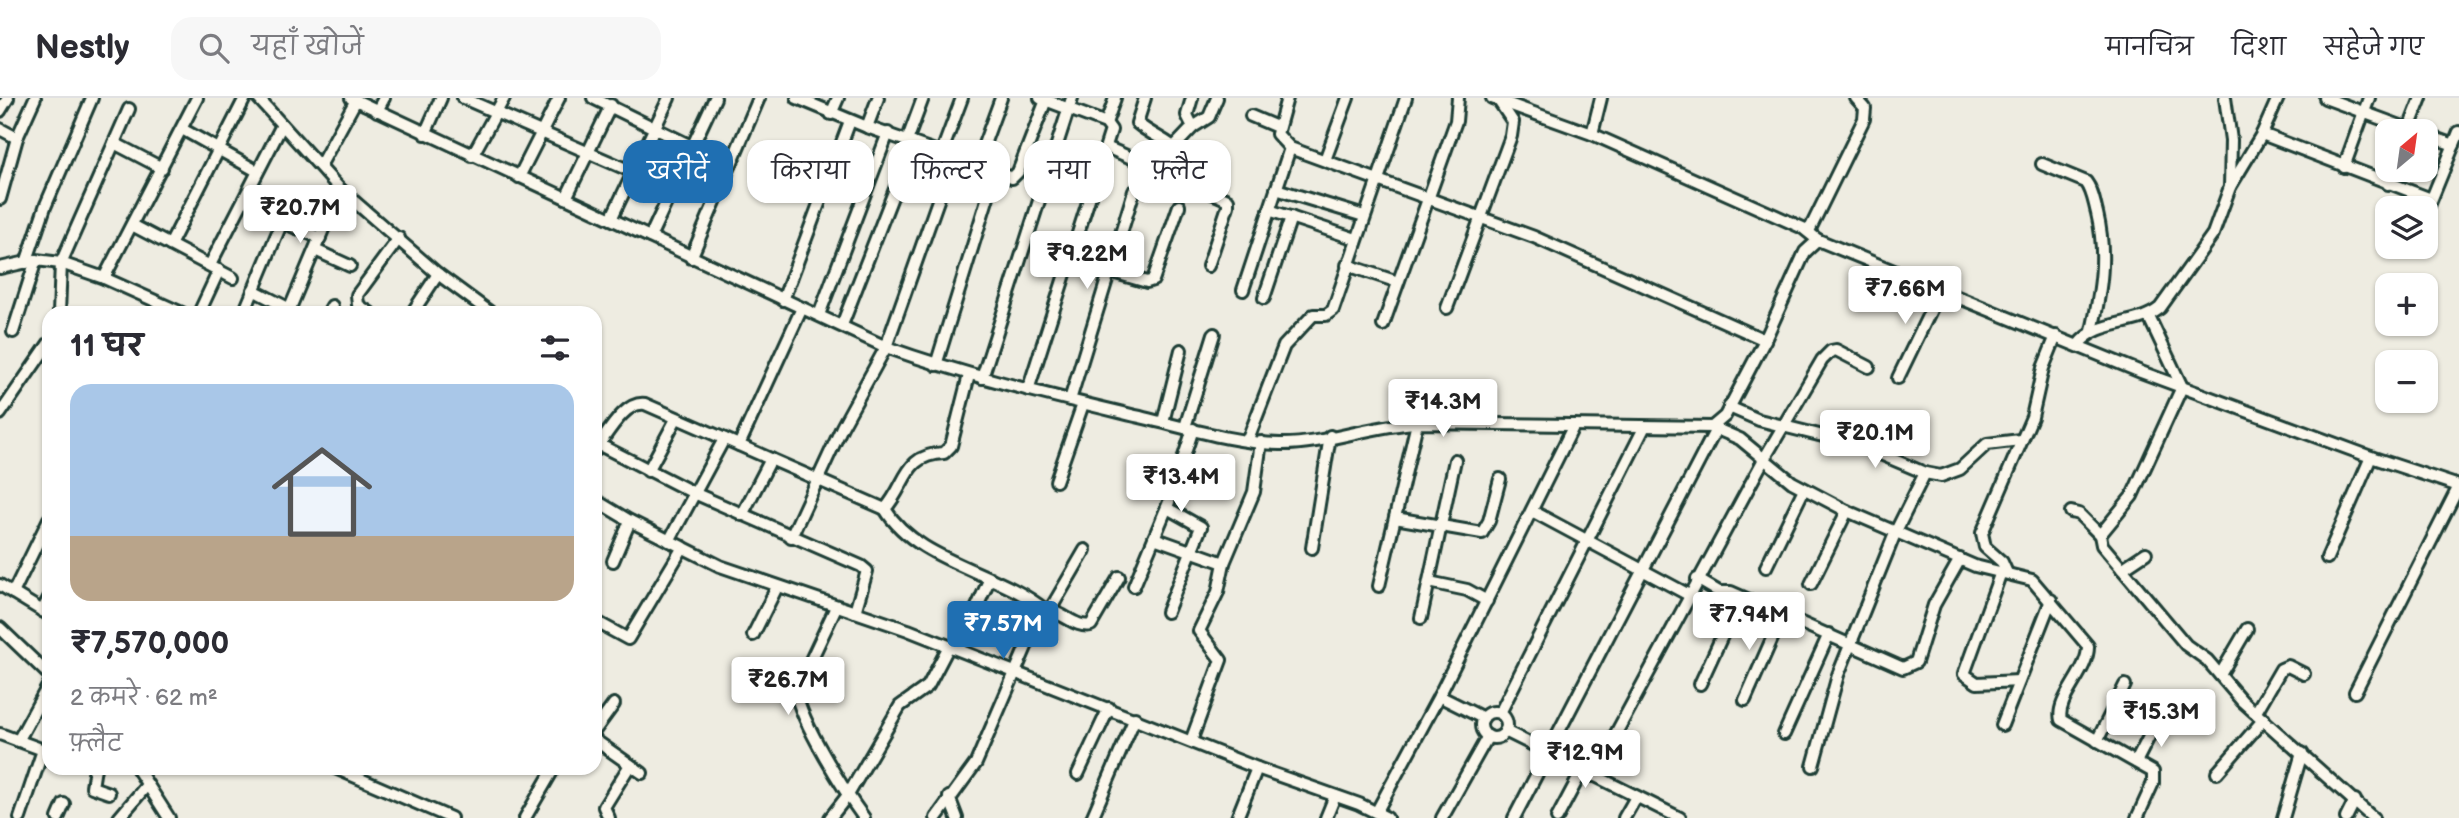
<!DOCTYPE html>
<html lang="hi">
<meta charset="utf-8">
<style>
:root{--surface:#fff;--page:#f7f7f7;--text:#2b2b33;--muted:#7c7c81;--line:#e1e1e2;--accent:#1f6fb2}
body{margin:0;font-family:"Balsamiq Sans","Playpen Sans Deva",sans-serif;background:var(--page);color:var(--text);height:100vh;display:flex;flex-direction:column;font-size:26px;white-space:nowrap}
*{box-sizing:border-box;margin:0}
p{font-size:23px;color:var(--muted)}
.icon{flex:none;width:38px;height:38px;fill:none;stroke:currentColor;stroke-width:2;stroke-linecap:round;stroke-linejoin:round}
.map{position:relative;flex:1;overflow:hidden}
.drawer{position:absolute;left:42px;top:208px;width:560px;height:469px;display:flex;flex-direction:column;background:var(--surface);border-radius:21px;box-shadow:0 2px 5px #0004}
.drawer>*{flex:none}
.guide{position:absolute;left:623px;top:42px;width:665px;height:63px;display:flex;gap:14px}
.needle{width:46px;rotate:29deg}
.controls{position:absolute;left:2375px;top:21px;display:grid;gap:14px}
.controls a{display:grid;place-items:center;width:63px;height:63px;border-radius:14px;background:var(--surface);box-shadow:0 2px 5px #0004;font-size:35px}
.price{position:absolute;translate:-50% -60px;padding:0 16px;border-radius:7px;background:#fff;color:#222;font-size:23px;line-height:46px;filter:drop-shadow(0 2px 4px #0008)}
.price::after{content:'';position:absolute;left:50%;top:42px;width:21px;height:16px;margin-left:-10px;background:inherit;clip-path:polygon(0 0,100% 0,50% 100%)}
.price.active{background:var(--accent);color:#fff}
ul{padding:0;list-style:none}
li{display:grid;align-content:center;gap:14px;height:371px;padding:0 28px}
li+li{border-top:2px solid var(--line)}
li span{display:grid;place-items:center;height:217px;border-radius:21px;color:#555}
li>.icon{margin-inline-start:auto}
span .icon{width:126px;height:126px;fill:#fffc;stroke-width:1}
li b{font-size:30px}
h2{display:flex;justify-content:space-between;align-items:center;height:84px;padding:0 28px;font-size:30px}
.chip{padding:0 24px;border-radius:21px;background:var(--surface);box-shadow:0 2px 5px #0004;font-size:24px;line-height:63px}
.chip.active{background:var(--accent);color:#fff}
header{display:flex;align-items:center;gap:42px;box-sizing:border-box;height:98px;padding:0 35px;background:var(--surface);border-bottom:2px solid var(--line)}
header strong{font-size:33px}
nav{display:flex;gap:38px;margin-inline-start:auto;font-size:24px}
.search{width:490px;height:63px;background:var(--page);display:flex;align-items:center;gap:18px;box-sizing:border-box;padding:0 24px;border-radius:21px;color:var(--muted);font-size:26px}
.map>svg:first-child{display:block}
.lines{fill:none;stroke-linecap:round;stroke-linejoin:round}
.minor-casing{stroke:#1f3d34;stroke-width:16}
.minor{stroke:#fbf7ec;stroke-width:10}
</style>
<header>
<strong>Nestly</strong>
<div class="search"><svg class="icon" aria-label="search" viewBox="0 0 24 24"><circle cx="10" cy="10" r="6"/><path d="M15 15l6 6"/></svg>यहाँ खोजें</div>
<nav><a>मानचित्र</a><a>दिशा</a><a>सहेजे गए</a></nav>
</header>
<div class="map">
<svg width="2459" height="720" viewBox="0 0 2459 720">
<rect width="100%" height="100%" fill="#eeece1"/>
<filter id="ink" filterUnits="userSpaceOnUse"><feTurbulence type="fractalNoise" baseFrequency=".0143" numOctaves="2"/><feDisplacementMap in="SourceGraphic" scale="14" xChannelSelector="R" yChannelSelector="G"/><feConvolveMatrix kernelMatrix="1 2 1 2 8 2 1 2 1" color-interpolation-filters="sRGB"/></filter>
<g filter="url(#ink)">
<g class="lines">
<defs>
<g id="minor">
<polyline points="258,0 340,91 438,176 491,215"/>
<path d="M351 0 886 249C970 279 1057 299 1144 320 1187 330 1235 345 1280 346 1324 347 1371 327 1417 325L1712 329 1725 318 1765 242 1805 154 1818 142 2141 274 2371 359 2459 388"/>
<polyline points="463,0 633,74"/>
<polyline points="593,0 693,49"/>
<polyline points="797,0 867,29 1012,80 1018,74 1046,2"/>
<path d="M1145 0 1137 25C1162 46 1187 44 1189 84"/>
<polyline points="1192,0 1187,17 1193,29"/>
<polyline points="1287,0 1277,36 1290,50 1534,139 1765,242"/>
<polyline points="1492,0 1592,36 1803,130 1818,142"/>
<polyline points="2225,0 2231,42 2230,89"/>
<polyline points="2325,0 2414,33"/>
<polyline points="0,13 8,0"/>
<polyline points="377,13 384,0"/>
<polyline points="831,16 838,0"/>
<polyline points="1251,18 1277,29"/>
<polyline points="1106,25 1115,0"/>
<polyline points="867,29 878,0"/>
<polyline points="0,31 17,40"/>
<polyline points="182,31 257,73"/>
<polyline points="2408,33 2421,0"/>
<polyline points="425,36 441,0"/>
<polyline points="1592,36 1601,0"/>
<polyline points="2262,36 2431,101"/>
<polyline points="2426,37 2454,47"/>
<polyline points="907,43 923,0"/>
<polyline points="114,45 162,70"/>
<polyline points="1106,49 1228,102 1228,108 1208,168"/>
<polyline points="941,56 962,0"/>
<polyline points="472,58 504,0"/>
<polyline points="1325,62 1348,0"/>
<path d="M2042 66 2086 84C2093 93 2094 104 2097 115 2107 157 2101 192 2092 233"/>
<polyline points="320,68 356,2"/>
<polyline points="976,68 1001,0"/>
<polyline points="1156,68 1193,29 1209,19 1217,0"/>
<polyline points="2344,69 2369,0"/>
<polyline points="519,79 559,0"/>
<polyline points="2388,86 2393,72"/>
<polyline points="1276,91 1364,118"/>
<polyline points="566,100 611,7"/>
<polyline points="0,101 17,40 35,0"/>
<polyline points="1269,112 1356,141"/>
<polyline points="2426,115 2459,34"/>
<polyline points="611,121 669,0"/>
<polyline points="132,127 233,180"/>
<polyline points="1809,133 1864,21 1865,10 1856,0"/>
<polyline points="650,139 715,0"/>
<polyline points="170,147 245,0"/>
<polyline points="315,152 350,168"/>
<polyline points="691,160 759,0"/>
<polyline points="26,165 45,109 92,0"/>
<polyline points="210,167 282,27"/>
<polyline points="1347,167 1398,184"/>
<polyline points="0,170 36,162 61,165 104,180 182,215"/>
<polyline points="1109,173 1147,184 1153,182 1179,108"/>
<polyline points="104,180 197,0"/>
<polyline points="253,192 290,211"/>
<polyline points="1243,192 1290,50"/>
<polyline points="1264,200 1291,119"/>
<polyline points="783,202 850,23"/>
<polyline points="1447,210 1511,38 1513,24 1499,3"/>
<polyline points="59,215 61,165 129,11"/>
<polyline points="199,215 219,172"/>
<polyline points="244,215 282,124 320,140"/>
<polyline points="288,215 340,91"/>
<polyline points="328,215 332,208"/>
<polyline points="370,215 358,207 357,197 399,140"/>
<polyline points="412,215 438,176"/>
<polyline points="819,217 888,35"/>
<polyline points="2149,219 2182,289 2132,398 2100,437 2102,447 2186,547 2207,562 2242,603 2373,720"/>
<polyline points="842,227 913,45"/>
<polyline points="1383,227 1456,23 1458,0"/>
<polyline points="13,234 36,162"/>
<path d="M2078 247C2099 220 2135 230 2160 210L2213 136 2230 89 2262 36 2278 0"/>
<polyline points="936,267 995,76"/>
<polyline points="982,280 1072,0"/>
<polyline points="1898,280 1941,191"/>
<polyline points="1028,292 1111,32 1106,25 1040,0"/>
<polyline points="1070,302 1134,93"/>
<polyline points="1729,309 1759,322 1859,347 1925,375 1941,378 1960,371 1987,346 2020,342"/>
<polyline points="0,316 49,245"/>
<polyline points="1163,324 1181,252"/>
<polyline points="1185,329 1214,236"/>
<path d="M1712 329 1740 341 1792 384 1847 413 1975 468 2032 482 2088 548C2089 573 2055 601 2061 622L2153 674V685L2137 720"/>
<polyline points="1248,341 1284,248 1313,217 1326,217 1333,212 1406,0"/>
<polyline points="596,345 694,395 861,468 867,473 855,514"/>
<polyline points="739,347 802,210"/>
<path d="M595 352C607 337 624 303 645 306L885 411C908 385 903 357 944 355L951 348 969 277"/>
<polyline points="648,373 676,321"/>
<polyline points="1056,383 1083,306"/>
<polyline points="595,402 630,423 720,468 908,532 1257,670 1359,706 1387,720"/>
<polyline points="1167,410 1201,429 1167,514"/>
<path d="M885 411C917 464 998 473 1045 512"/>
<polyline points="1532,413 1689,497"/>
<polyline points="2071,414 2079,416 2100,437"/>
<polyline points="742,417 771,361"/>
<polyline points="1395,420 1482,435 1489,423 1500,381"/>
<polyline points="791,439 842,329 886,249 953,60"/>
<polyline points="1154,440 1224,465"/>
<polyline points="669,443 724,341"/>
<polyline points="1312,450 1330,338"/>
<polyline points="2327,460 2371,359"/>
<polyline points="613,463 630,423"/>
<polyline points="1766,469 1804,391"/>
<polyline points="2122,471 2146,455"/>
<polyline points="2001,474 1964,576 1977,585 2019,583"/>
<polyline points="2007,475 2002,464 1985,449 1982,435 2032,319 2043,270 2056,238"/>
<polyline points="1697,481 1719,494 1731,494 1903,570 1916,564 1934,507 1960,461"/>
<polyline points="1429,484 1467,492 1487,503"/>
<polyline points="1811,486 1847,413"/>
<polyline points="0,487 49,517"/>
<polyline points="1134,488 1169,404 1193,331"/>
<polyline points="1379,488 1417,325"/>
<polyline points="13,495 49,421"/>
<path d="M836 509 796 594C801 624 845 694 864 720"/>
<polyline points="1050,512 1085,452"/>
<polyline points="42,513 49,500"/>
<polyline points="1421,520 1455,362"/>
<polyline points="595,523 628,541 683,449"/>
<polyline points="0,530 49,577"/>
<polyline points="753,537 777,489"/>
<polyline points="958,551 990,480"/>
<polyline points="2220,577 2247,531"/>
<polyline points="1700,586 1740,499"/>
<polyline points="2355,594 2459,388"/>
<polyline points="1439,598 1483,620"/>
<polyline points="1745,602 1782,518"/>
<polyline points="2256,614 2281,571 2288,568 2304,576"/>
<circle cx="1494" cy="627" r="13"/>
<polyline points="1500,615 1644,330"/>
<polyline points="2002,627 2051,502"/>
<polyline points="595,632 614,606"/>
<polyline points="1505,633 1680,720"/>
<polyline points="0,636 49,654"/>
<polyline points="1784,636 1829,536"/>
<polyline points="595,642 642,675"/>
<polyline points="18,643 49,586"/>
<polyline points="1191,643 1221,562 1199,533 1218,494 1224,465 1254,394 1261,344"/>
<polyline points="2097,643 2125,587"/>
<polyline points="2136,664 2157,623"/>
<polyline points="1813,668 1838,577 1896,433 1925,375"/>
<polyline points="95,670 92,689 109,695"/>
<polyline points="137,670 169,720"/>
<polyline points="335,670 451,720"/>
<polyline points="2217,675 2264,621"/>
<polyline points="1078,676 1109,610"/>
<polyline points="1593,678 1764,361 1822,262 1831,253 1836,252 1869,269"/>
<polyline points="949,699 957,720"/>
<polyline points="1377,713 1439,598 1574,327"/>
<polyline points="20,720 43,652"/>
<polyline points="58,720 64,706"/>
<polyline points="119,720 147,687"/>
<polyline points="525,720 554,670"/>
<polyline points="609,720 604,709 630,667"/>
<polyline points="830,720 848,697 900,608 928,588 949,548"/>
<path d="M936 720 976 665 1041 514C1059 508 1073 531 1091 527L1119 479"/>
<polyline points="1092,720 1135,620"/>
<polyline points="1237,720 1257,670"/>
<polyline points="1326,720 1335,698"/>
<polyline points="1442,720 1488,638"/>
<polyline points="1514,720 1716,331"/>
<polyline points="1557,720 1582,673"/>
<polyline points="1624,720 1636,699"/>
<polyline points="2283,720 2302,655"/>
<polyline points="2346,720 2355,702"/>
</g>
</defs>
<!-- minor casing -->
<use href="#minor" class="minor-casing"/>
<!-- minor -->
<use href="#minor" class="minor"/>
</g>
</g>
</svg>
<div class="controls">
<a><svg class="needle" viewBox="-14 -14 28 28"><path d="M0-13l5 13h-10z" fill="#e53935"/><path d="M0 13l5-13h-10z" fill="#7c7c81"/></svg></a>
<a><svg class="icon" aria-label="layers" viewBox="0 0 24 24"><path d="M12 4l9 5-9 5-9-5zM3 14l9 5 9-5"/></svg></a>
<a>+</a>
<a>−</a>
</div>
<b class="price" style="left:300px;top:147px">₹20.7M</b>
<b class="price" style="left:1087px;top:193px">₹9.22M</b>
<b class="price" style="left:1905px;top:228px">₹7.66M</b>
<b class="price" style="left:1443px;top:341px">₹14.3M</b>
<b class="price" style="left:1875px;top:372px">₹20.1M</b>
<b class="price" style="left:1181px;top:416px">₹13.4M</b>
<b class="price" style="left:1749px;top:554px">₹7.94M</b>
<b class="price active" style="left:1003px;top:563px">₹7.57M</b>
<b class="price" style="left:788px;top:619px">₹26.7M</b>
<b class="price" style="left:2161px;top:651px">₹15.3M</b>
<b class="price" style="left:1585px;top:692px">₹12.9M</b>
<div class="guide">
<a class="chip active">खरीदें</a>
<a class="chip">किराया</a>
<a class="chip">फ़िल्टर</a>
<a class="chip">नया</a>
<a class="chip">फ़्लैट</a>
</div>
<section class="drawer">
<h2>11 घर<svg class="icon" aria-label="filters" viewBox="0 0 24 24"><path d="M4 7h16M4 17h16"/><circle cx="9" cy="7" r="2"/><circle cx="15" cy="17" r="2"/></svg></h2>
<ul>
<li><span style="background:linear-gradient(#a9c7e8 70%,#b9a48a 0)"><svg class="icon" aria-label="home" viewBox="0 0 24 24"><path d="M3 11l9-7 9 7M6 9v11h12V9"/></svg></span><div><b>₹7,570,000</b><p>2 कमरे · 62 m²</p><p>फ़्लैट</p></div></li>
</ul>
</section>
</div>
